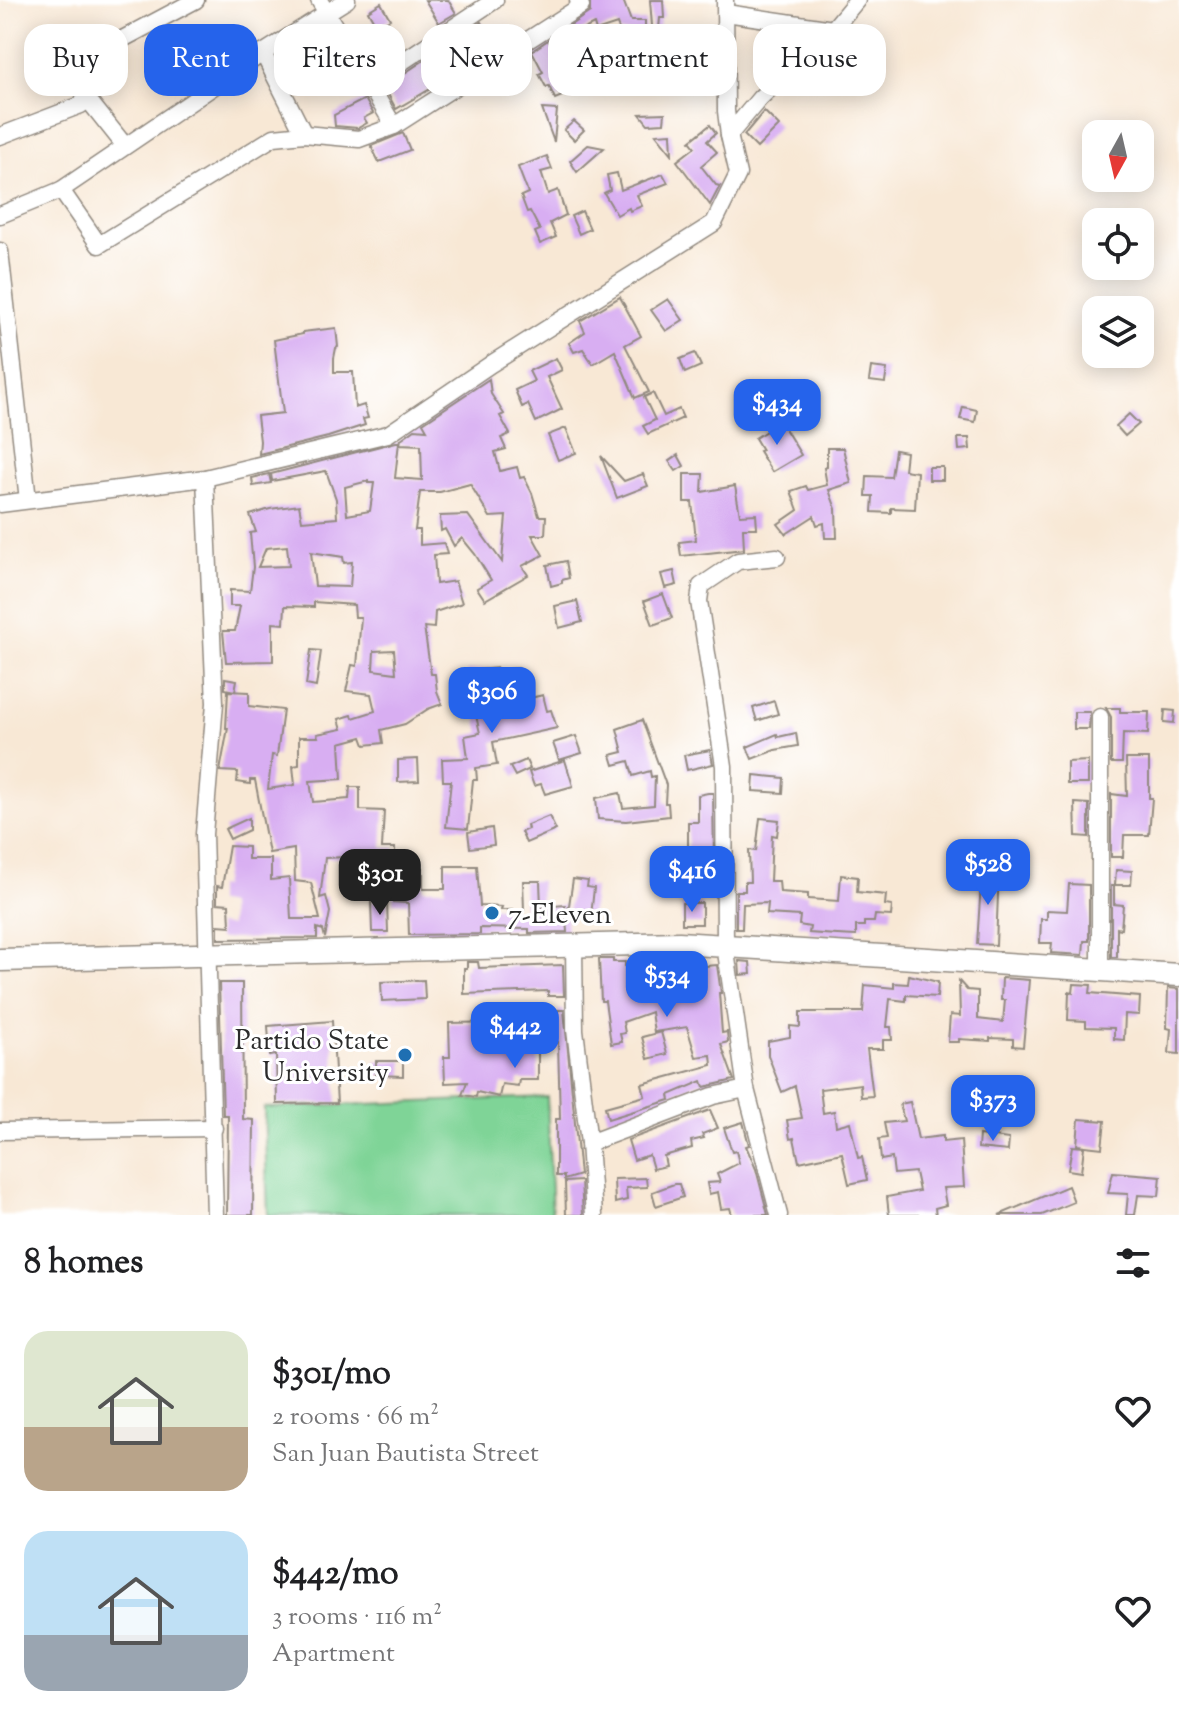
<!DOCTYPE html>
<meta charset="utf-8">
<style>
:root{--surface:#fff;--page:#f2f2f2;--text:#202124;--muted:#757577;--accent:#2563eb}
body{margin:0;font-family:"Sorts Mill Goudy",serif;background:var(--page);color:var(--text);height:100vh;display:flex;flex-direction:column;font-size:30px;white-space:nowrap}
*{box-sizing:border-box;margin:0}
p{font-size:26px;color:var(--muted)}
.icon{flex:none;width:44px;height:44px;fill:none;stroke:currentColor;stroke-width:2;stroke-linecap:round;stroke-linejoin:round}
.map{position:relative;height:1215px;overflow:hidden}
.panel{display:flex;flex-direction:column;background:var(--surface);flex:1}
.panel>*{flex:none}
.top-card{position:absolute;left:24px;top:24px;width:1132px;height:72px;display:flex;gap:16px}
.needle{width:52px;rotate:188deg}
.controls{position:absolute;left:1082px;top:120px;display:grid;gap:16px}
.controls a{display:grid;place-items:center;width:72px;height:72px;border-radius:16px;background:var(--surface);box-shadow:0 4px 20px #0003;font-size:40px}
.price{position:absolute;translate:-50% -68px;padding:0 18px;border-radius:16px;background:var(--accent);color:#fff;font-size:26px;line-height:52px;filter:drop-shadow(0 2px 4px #0008)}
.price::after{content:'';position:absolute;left:50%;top:48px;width:24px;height:18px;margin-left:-12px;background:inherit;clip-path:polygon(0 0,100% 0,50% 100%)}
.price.active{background:#222;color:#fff}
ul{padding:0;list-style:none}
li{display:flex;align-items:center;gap:24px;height:200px;padding:0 24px}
li span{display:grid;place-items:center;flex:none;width:224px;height:160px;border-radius:24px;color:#555}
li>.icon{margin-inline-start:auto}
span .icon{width:96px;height:96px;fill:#fffc;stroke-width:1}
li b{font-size:34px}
h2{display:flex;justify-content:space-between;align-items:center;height:96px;padding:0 24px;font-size:34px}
.tag{padding:0 28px;border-radius:24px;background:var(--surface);box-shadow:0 4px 20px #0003;font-size:28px;line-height:72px}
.tag.active{background:var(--accent);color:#fff}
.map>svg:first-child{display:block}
.green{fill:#7fd497;stroke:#558061;stroke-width:2}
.building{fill:#d8aef2;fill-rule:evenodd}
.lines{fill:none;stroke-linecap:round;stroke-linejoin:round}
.minor-casing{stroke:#928a80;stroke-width:19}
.major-casing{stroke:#928a80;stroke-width:25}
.minor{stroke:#fff;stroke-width:16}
.major{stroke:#fff;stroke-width:22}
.poi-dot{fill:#1f6fb2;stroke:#fff;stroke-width:3}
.labels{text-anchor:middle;stroke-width:6;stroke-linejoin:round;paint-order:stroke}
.poi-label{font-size:28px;fill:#2b2b2b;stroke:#fff;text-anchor:start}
</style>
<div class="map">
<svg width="1179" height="1215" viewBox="0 0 1179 1215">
<rect width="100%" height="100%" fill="#fff"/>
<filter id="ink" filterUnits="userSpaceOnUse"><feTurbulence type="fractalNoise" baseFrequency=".0125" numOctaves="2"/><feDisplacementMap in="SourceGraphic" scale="16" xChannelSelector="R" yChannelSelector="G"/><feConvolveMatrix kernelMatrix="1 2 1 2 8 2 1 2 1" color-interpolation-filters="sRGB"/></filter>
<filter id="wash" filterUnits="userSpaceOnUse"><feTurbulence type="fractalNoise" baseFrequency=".006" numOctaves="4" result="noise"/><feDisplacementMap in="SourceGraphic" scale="32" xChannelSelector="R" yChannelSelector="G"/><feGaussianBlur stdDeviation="1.8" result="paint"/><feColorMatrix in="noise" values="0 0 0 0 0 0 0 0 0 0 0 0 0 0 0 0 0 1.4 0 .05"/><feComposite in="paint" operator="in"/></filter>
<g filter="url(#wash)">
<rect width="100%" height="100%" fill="#f8e8d5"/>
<!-- green -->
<polygon class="green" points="547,1097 552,1215 268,1215 264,1108"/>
<g id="blocks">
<!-- building -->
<g class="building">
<polygon points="425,0 448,0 456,13 439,23"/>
<polygon points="590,0 623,0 631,21 645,21 645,32 620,32 617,24 596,31 594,24 570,36 566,28 590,12"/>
<polygon points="650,0 663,0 664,18 660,18 658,39 653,39"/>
<polygon points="381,3 390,19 377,27 368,11"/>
<polygon points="481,22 488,32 491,30 499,44 474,62 464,45 433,67 442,82 396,109 384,87"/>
<polygon points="374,28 388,52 369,63 355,38"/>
<polygon points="548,40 558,57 581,47 587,60 576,65 584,87 555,99 549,86 546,87 539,74 543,72 532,51"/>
<polygon points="365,99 373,113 364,118 367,123 358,128 335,126 334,115"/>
<polygon points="542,109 557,110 554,142"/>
<polygon points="764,111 779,126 757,148 744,135"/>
<polygon points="665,113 664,123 648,124 640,114"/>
<polygon points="574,121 584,130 574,140 564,130"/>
<polygon points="710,125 716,133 707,141 717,152 701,166 716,185 720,186 710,205 677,161 695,147 690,141"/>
<polygon points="403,133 410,150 379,162 371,146"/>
<polygon points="671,133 672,154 656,134"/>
<polygon points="588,145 604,148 577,172 570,161"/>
<polygon points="547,156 552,169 541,172 548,194 558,190 566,215 550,223 556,237 540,244 535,232 540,230 530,211 527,212 521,196 528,193 518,167"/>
<polygon points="617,173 621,190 663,174 668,183 637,195 642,206 630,211 629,208 617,215 604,193 610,190 607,175"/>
<polygon points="582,211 590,229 579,234 571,216"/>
<polygon points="620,297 641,336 625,345 649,392 635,398 615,351 593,364 583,349 574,352 569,343 585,332 580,321"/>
<polygon points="668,299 683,320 666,331 651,310"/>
<polygon points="336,328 338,347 336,348 334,358 334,372 353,372 355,408 364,405 368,418 363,419 365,425 328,437 259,454 260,441 257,416 283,413 274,340 303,334 303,332"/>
<polygon points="695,353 701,366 685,373 680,359"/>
<polygon points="556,358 562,370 547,377 562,409 536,422 528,404 522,407 515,390 534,381 529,371"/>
<polygon points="871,367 887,369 885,383 869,381"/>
<path d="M489 379 491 394 504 414 500 416 510 434 501 438 506 449 495 452 500 471 517 467 520 478 524 477 532 493 539 516H546L545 535H532L543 555 522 566 528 575 485 600 477 588 491 580 475 554 462 538 454 546 445 529 441 531 440 516 468 515 502 562 506 516 490 517 470 484 440 492H420L415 530H420V545L444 543 447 554 434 555 436 584 455 581 462 603 435 612 434 628 424 627 431 674H435L437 691 442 704 428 709 405 724 381 730 383 743 365 745 362 737 340 743 342 779 310 781 313 802 349 799 350 787H360V810L384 811 382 848H395V867L423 868V889H445V866H477L480 906 502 907 501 910H524L523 881H540L541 907 565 905 567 932 529 933V929L480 928V934L409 935 408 903 393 902 395 878 381 877 382 860 346 857 325 858 320 898 326 896 330 912 325 938 323 930 317 928V938L218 939V925L230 926 229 904 217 903V886L222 887 229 846 248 847V859H271V880L289 878 291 919H320L311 883 295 881 294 849 269 853 255 780H250V784L237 782 238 772 220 771 228 728H226L228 691 249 692V706L283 710 277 756 272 755 268 789 295 785 293 766 299 765V737H318L317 734 342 729 339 719 352 715 353 718 375 711 371 694 346 691 352 665 357 666 361 617H355L354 605 314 602V607L285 606 284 624 273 623V661L226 662 223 631H235L240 606H230V590L250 591 253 567 250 533 256 532 250 515 270 509 299 505 302 521 337 518 336 499 326 471 272 481 271 474 396 442H399L395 478 422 480 421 445 400 444 401 439 415 429 427 430 423 423ZM368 481V483H374L370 511 347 515 345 487ZM287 546 289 566 258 567 266 548ZM311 552 343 557 344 563 352 562 350 587 315 586ZM394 650 396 673 373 670 374 651Z"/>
<polygon points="653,393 664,416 679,409 683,418 648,434 643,426 655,420 644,397"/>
<polygon points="963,407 977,410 975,422 960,419"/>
<polygon points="1129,414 1139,424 1125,436 1116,426"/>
<polygon points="781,422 801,455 772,472 759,451 762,450 755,438"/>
<polygon points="566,428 576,453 558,460 548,435"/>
<polygon points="958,438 969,438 970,449 959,450"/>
<polygon points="827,448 843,448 851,483 829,490 836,509 837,538 825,538 824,523 817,525 814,516 786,534 778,524 798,510 791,491 806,486 808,490 827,485 824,468 827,467"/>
<polygon points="895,450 906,452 904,470 917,472 915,509 891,508 891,513 872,512 873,496 866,496 867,476 891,477"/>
<polygon points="678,455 684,466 676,471 669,461"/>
<polygon points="601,456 624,481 643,474 648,486 617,498"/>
<rect x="929" y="467" width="14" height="13"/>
<polygon points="269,474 271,483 253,486 252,478"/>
<polygon points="684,474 703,474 702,492 735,486 740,515 756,514 757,528 743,528 744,549 681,556 679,542 696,540 692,502 684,502"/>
<polygon points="566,561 569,578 562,580 562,583 551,586 547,565"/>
<polygon points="674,571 677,585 665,588 661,574"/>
<polygon points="663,594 672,618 653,625 644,601"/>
<polygon points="577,601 582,622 559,628 555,606"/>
<polygon points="311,650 321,651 316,687 306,685"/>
<polygon points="497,668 497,670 518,668 522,700 543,695 547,711 551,710 557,728 493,742 497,765 476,768 477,780 473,780 468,829 446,827 451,781 443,781 442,759 468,758 465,736 480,733 474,707 493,703 490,685 468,687 467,671"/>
<polygon points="225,678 237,680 235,691 225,689"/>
<polygon points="774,701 778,714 757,721 753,708"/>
<polygon points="1106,708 1120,708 1120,712 1149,712 1148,734 1123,733 1122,763 1111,763 1111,717"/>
<polygon points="1165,710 1175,711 1174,723 1164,722"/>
<polygon points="1074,712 1090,712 1089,729 1074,729"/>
<polygon points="642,720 666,785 665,803 668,803 669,816 626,821 598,819 596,798 620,793 623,808 654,805 655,776 651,777 650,771 633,776 629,761 614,765 611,755 623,752 617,729"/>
<polygon points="796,733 798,746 775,750 752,759 747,747 777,734 778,737"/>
<polygon points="576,736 582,753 559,760 553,743"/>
<polygon points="710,750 713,764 687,770 684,755"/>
<polygon points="418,759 419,781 398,782 398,760"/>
<polygon points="1126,759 1149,759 1149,798 1152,798 1149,835 1124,835 1123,857 1111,857 1111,794 1127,796"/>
<polygon points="526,760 530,769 515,776 510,767"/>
<polygon points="565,760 573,786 545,794 541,784 534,786 529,772"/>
<polygon points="1088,761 1088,784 1067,784 1067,762"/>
<polygon points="754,775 784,778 783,793 753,791"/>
<polygon points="708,793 713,793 714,865 682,863 682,851 688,851 688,822 698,822 698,795"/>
<polygon points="1075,803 1089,804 1089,837 1076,836"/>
<polygon points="549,816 556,830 526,843 521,832 528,829 527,825"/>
<polygon points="249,818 249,830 230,839 225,829"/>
<polygon points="760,818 779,820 777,836 772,835 770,881 779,881 780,892 808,894 808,899 839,901 841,875 858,877 857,892 886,895 885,905 892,906 891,916 875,915 874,922 864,922 864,926 856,926 856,936 837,935 809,933 810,927 799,925 800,916 767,914 768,903 743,904 742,929 736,929 736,891 745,891 745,882 750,882 749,850 756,851"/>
<polygon points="492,828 494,845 470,848 468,832"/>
<polygon points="688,866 690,881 680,882 680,878 663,879 663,867"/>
<polygon points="982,868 999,869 996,945 977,944"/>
<polygon points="1116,870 1132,871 1131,885 1115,885"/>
<polygon points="573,879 588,881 587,887 594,888 591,916 568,912"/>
<polygon points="1069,884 1089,885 1089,941 1084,941 1083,955 1051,953 1052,943 1040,943 1041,919 1047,919 1047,910 1067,911"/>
<polygon points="1111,886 1114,886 1114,904 1123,905 1121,929 1117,928 1117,957 1111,957"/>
<polygon points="387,901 388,932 372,932 371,902"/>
<rect x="682" y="903" width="20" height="21"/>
<polygon points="599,959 613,959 613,962 625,962 625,966 669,960 670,965 693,967 717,965 721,993 719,993 722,1033 727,1032 728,1042 721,1044 734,1080 704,1087 702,1081 669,1095 670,1100 608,1119 605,1107 645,1096 642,1084 712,1065 711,1055 696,1057 687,1027 654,1032 651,1012 623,1022 625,1033 620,1034 622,1042 611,1044 605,1001 601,1001"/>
<polygon points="739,961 750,962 751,974 740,975"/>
<polygon points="467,962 478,962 479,968 563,965 564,996 548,996 548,991 464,994 464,968 467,968"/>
<polygon points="909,975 938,982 937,997 906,995 906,1001 890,999 887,1027 891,1027 892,1040 883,1040 883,1049 867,1049 873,1096 861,1097 860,1084 820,1089 823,1113 834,1111 836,1126 850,1122 858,1158 862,1157 867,1180 849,1184 842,1153 799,1162 794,1138 790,1139 787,1120 802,1118 795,1086 782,1092 768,1055 768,1041 790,1037 790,1026 800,1027 800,1012 863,1012 865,985 894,988 894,983 908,984"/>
<polygon points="1002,978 1029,980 1023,1047 1013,1046 1013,1039 990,1038 990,1041 959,1039 959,1042 948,1042 950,1015 960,1016 959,981 967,990 978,991 978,1019 1003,1022 1005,1000 1001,1000"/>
<polygon points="424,980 425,999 382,1001 381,982"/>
<polygon points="219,983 242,983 243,1119 254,1120 253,1215 227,1215 228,1115 223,1115"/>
<polygon points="1074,984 1091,985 1090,993 1140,997 1139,1015 1125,1014 1124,1040 1114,1039 1114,1028 1086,1027 1086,1021 1068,1020 1069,992 1073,993"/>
<polygon points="1168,988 1179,989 1179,1054 1169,1053 1171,1029 1167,1028"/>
<polygon points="558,1010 564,1010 580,1175 564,1180 564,1176 556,1176 556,1119 560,1119 558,1042 538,1042 538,1080 519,1080 518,1086 502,1084 499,1097 477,1092 476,1097 462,1095 467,1082 445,1083 444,1057 450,1057 449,1023 558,1021"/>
<polygon points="332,1021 337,1103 277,1104 276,1055 270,1056 268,1026"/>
<polygon points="661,1032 667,1054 648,1059 642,1037"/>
<polygon points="376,1061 403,1061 403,1076 376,1075"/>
<polygon points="910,1102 918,1139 943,1136 943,1142 961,1140 964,1187 943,1188 946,1205 935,1208 936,1215 889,1215 887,1197 919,1191 915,1172 894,1174 892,1158 881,1160 879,1139 887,1138 884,1123 904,1121 900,1104"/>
<polygon points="710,1110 718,1128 702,1134 704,1138 691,1141 692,1148 664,1156 666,1166 653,1169 649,1155 634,1160 628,1140"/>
<polygon points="1079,1119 1105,1121 1102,1148 1077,1145"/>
<polygon points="743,1122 749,1145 746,1146 756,1169 768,1215 732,1215 730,1208 721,1209 718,1192 709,1194 707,1183 720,1182 717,1174 739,1163 736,1151 732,1152 724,1128"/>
<polygon points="979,1135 1009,1139 1008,1151 978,1148"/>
<polygon points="1072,1146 1084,1147 1081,1172 1068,1170"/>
<polygon points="1113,1172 1161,1176 1159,1196 1138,1195 1135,1215 1126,1215 1128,1194 1108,1193"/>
<polygon points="646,1178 647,1187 626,1188 627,1200 615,1203 614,1179"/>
<polygon points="581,1181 583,1215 566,1215 565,1182"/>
<polygon points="674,1184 679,1184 683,1197 656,1206 652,1192"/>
<polygon points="1068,1186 1074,1202 1042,1215 999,1215"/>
</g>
</g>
</g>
<g filter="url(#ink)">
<use href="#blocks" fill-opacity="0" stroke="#928a80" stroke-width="2"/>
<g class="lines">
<defs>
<g id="minor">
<polyline points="319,0 394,126"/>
<polyline points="725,0 726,111 729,135 760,98 833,29 857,0"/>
<polyline points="726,13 833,29"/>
<polyline points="263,53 304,134"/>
<polyline points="370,83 495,0"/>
<polyline points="86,97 125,146"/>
<polyline points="0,136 81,105 115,43 196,0"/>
<polyline points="61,190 99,245 274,137 304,134 359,139 394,126 581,6 578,0"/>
<polyline points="0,215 61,190 263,53 347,0"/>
<polyline points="0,251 28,500"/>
<polyline points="205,478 215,703 204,834 215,1215"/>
<polyline points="0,504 205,478 388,434 491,364 714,223 738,174 729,135"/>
<polyline points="777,557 738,561 701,586 699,601 724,766 725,945 746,1089 779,1215"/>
<polyline points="574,945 575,1030 589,1143 594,1215"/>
<polyline points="1100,970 1100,717"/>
<polyline points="0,1131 214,1128"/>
<polyline points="589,1143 713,1096 746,1089"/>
</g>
<polyline id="major" points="0,960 679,943 1179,975"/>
</defs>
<!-- minor casing -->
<use href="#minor" class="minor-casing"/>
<!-- major casing -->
<use href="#major" class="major-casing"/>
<!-- minor -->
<use href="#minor" class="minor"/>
<!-- major -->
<use href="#major" class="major"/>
</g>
</g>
<!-- markers -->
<g class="poi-dot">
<circle cx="492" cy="913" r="8"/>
<circle cx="405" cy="1055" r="8"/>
</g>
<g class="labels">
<!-- poi labels -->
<g class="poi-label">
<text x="508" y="923">7-Eleven</text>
<text x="389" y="1049" text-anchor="end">Partido State<tspan x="389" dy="32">University</tspan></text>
</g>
</g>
</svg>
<div class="controls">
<a><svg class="needle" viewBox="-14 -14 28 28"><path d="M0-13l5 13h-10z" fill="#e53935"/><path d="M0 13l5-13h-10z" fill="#757577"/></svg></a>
<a><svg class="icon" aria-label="locate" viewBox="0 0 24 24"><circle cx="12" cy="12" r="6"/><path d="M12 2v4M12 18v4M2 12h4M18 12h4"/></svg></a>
<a><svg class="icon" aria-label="layers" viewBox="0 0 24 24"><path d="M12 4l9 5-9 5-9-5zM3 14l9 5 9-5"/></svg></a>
</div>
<b class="price" style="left:777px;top:447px">$434</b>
<b class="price" style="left:492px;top:735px">$306</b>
<b class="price" style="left:988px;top:907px">$528</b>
<b class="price" style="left:692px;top:914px">$416</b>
<b class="price active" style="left:380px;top:917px">$301</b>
<b class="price" style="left:667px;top:1019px">$534</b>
<b class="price" style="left:515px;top:1070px">$442</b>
<b class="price" style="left:993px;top:1143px">$373</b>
<div class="top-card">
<a class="tag">Buy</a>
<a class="tag active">Rent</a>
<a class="tag">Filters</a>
<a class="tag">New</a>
<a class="tag">Apartment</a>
<a class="tag">House</a>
</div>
</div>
<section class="panel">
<h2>8 homes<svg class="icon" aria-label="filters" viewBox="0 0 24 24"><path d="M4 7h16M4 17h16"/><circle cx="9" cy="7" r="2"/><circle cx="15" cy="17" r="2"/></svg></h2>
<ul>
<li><span style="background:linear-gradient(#dfe7d0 60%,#b9a48a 0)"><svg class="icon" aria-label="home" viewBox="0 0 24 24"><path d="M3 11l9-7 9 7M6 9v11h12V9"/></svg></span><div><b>$301/mo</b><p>2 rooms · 66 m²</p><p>San Juan Bautista Street</p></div><svg class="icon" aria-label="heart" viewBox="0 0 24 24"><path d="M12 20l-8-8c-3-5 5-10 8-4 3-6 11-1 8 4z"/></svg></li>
<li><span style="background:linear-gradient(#bfe0f5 65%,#9aa5b1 0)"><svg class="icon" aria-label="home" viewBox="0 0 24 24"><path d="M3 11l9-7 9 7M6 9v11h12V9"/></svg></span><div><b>$442/mo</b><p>3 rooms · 116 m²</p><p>Apartment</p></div><svg class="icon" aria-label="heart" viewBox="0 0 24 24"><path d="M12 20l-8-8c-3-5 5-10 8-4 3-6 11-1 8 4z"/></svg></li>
</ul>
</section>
